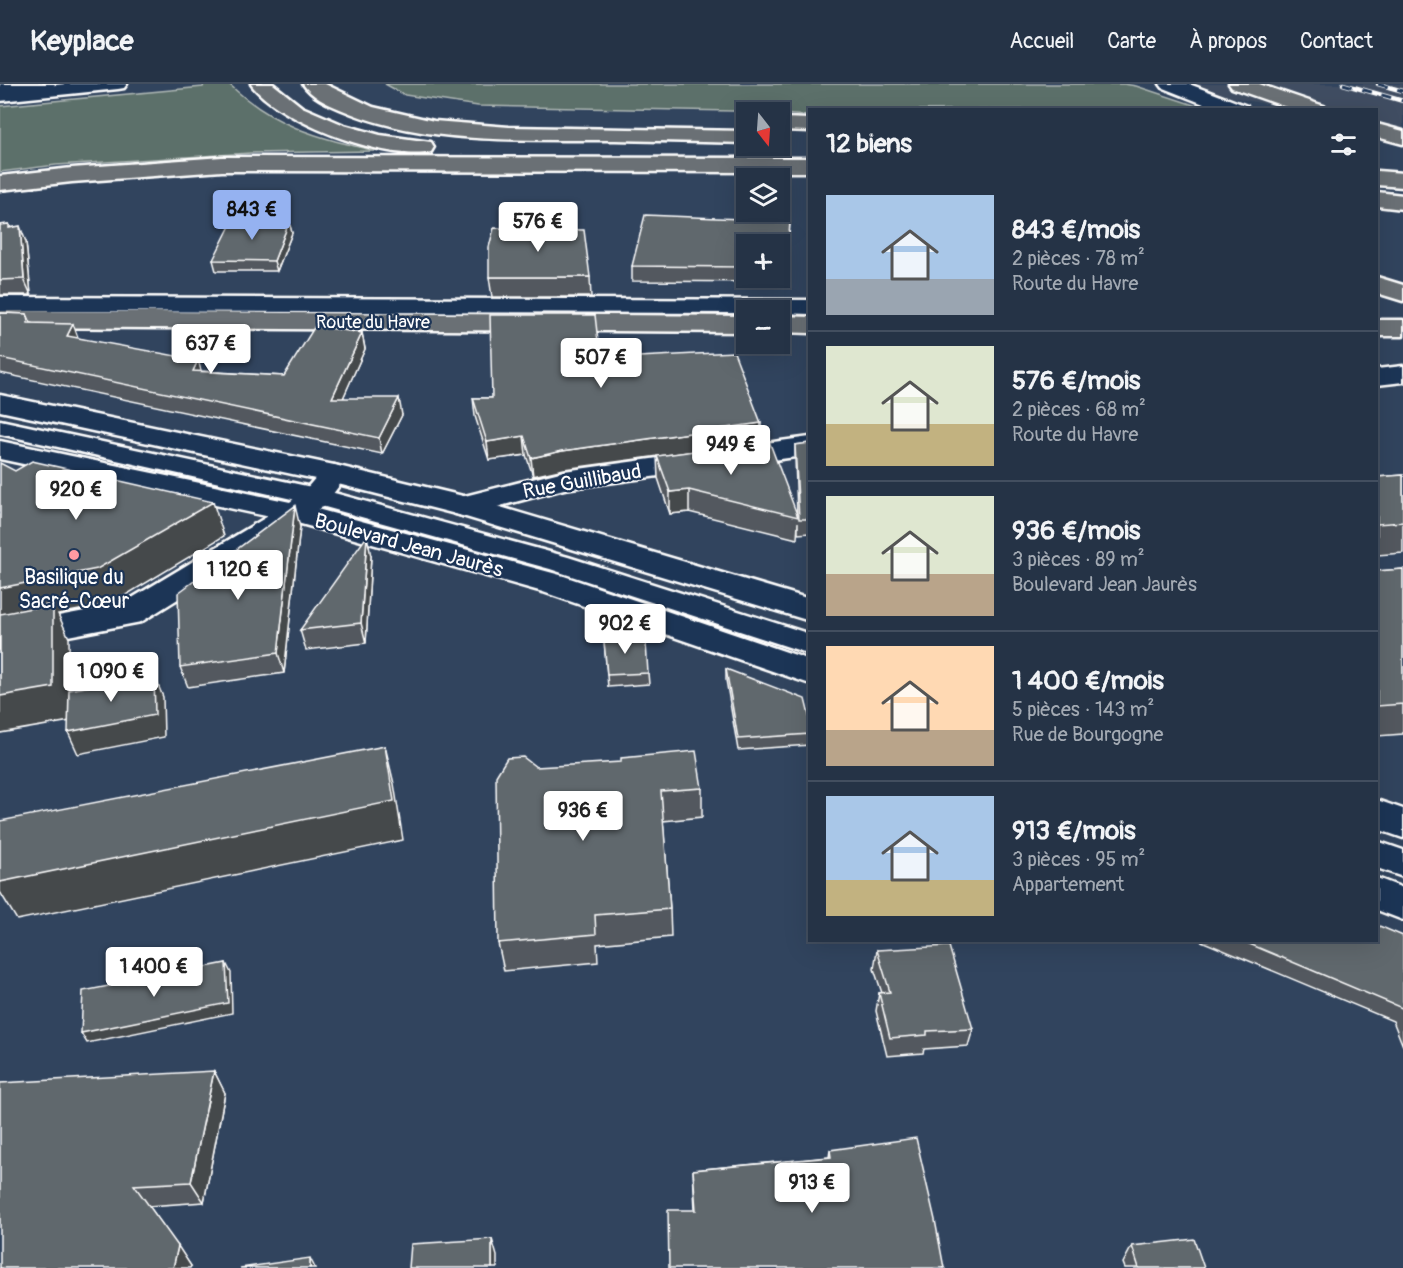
<!DOCTYPE html>
<html lang="fr">
<meta charset="utf-8">
<style>
:root{--surface:#253346;--page:#2d3b4d;--text:#f1f3f6;--muted:#a3aab3;--line:#424e5f;--accent:#95b2f1}
body{margin:0;font-family:Pangolin,sans-serif;background:var(--page);color:var(--text);height:100vh;display:flex;flex-direction:column;font-size:22px;white-space:nowrap}
*{box-sizing:border-box;margin:0}
p{font-size:20px;color:var(--muted)}
.icon{flex:none;width:33px;height:33px;fill:none;stroke:currentColor;stroke-width:2;stroke-linecap:round;stroke-linejoin:round}
.map{position:relative;flex:1;overflow:hidden}
.side{position:absolute;left:808px;top:24px;width:570px;height:834px;display:flex;flex-direction:column;background:var(--surface);border-radius:0px;box-shadow:0 6px 24px #0002,0 0 0 2px var(--line)}
.side>*{flex:none}
.needle{width:39px;rotate:163deg}
.fabs{position:absolute;left:736px;top:18px;display:grid;gap:12px}
.fabs a{display:grid;place-items:center;width:54px;height:54px;border-radius:0px;background:var(--surface);box-shadow:0 6px 24px #0002,0 0 0 2px var(--line);font-size:30px}
.price{position:absolute;translate:-50% -51px;padding:0 14px;border-radius:6px;background:#fff;color:#222;font-size:20px;line-height:39px;filter:drop-shadow(0 2px 3px #0008)}
.price::after{content:'';position:absolute;left:50%;top:36px;width:18px;height:14px;margin-left:-9px;background:inherit;clip-path:polygon(0 0,100% 0,50% 100%)}
.price.active{background:var(--accent);color:#111}
ul{padding:0;list-style:none}
li{display:flex;align-items:center;gap:18px;height:150px;padding:0 18px}
li+li{border-top:2px solid var(--line)}
li span{display:grid;place-items:center;flex:none;width:168px;height:120px;border-radius:0px;color:#555}
li>.icon{margin-inline-start:auto}
span .icon{width:72px;height:72px;fill:#fffc;stroke-width:1}
li b{font-size:26px}
h2{display:flex;justify-content:space-between;align-items:center;height:72px;padding:0 18px;font-size:26px}
header{display:flex;align-items:center;gap:36px;box-sizing:border-box;height:84px;padding:0 30px;background:var(--surface);border-bottom:2px solid var(--line)}
header strong{font-size:28px}
nav{display:flex;gap:33px;margin-inline-start:auto;font-size:21px}
.map>svg:first-child{display:block}
.built{fill:#3f4e62}
.green{fill:#5c6f6a;stroke:#aeb7b4;stroke-width:1.5}
.lines{fill:none;stroke-linecap:round;stroke-linejoin:round}
.service-casing{stroke:#fff;stroke-width:5}
.minor-casing{stroke:#fff;stroke-width:5}
.secondary-casing{stroke:#fff;stroke-width:5}
.primary-casing{stroke:#fff;stroke-width:5}
.trunk-casing{stroke:#fff;stroke-width:5}
.motorway-casing{stroke:#fff;stroke-width:5}
.service{fill:#1d3557;fill-rule:evenodd}
.minor{fill:#1d3557;fill-rule:evenodd}
.secondary{fill:#1d3557;fill-rule:evenodd}
.primary{fill:#6a7074;fill-rule:evenodd}
.trunk{fill:#6a7074;fill-rule:evenodd}
.motorway{fill:#6a7074;fill-rule:evenodd}
.rail-casing{stroke:#fff;stroke-width:4.5}
.rail{stroke:#1d3557;stroke-width:3;stroke-dasharray:10;stroke-linecap:butt}
.wall{fill:#53595e;stroke:#fff;stroke-width:1.5;fill-rule:evenodd}
.shaded-wall{fill:#44484c;stroke:#fff;stroke-width:1.5}
.building{fill:#61676d;stroke:#fff;stroke-width:1.5}
.poi-dot{fill:#ff9aa2;stroke:#1d3557;stroke-width:2}
.labels{text-anchor:middle;stroke-width:4.5;stroke-linejoin:round;paint-order:stroke}
.far-street-label{font-size:18px;fill:#fff;stroke:#1d3557}
.street-label{font-size:21px;fill:#fff;stroke:#1d3557}
.poi-label{font-size:21px;fill:#fff;stroke:#1d3557}
</style>
<header>
<strong>Keyplace</strong>
<nav><a>Accueil</a><a>Carte</a><a>À propos</a><a>Contact</a></nav>
</header>
<div class="map">
<svg width="1403" height="1184" viewBox="0 0 1403 1184">
<rect width="100%" height="100%" fill="#31445e"/>
<filter id="ink" filterUnits="userSpaceOnUse"><feTurbulence type="fractalNoise" baseFrequency=".0167" numOctaves="2"/><feDisplacementMap in="SourceGraphic" scale="12" xChannelSelector="R" yChannelSelector="G"/><feConvolveMatrix kernelMatrix="1 2 1 2 8 2 1 2 1" color-interpolation-filters="sRGB"/></filter>
<g filter="url(#ink)">
<!-- built -->
<polygon class="built" points="1166,0 1403,0 1403,49 1377,43 1377,26 1290,25"/>
<!-- green -->
<g class="green">
<path d="M204 0H229C274 43 317 53 375 67L251 69 56 81 0 88V22L203 3Z"/>
<polygon points="385,0 1124,0 1136,2 1206,25 810,26 810,32 780,30 780,28 478,22 405,11"/>
</g>
<g class="lines">
<defs>
<g id="service">
<polygon points="65,0 127,0 124,4 118,5 0,17 0,7"/>
<polygon points="0,213 810,216 810,230 780,229 780,226 747,226 747,229 0,227"/>
<polygon points="0,336 316,404 568,473 810,550 810,570 550,485 314,420 0,350"/>
<polygon points="1377,757 1403,766 1403,793 1377,784"/>
</g>
<g id="minor">
<polygon points="1403,282 1403,298 1377,301 1377,285"/>
<polygon points="810,353 810,371 564,405 463,432 453,429 448,422 453,415 564,387"/>
<polygon points="334,381 344,384 348,390 326,419 305,436 141,538 0,565 0,543 122,520 285,422 306,405 324,384"/>
</g>
<g id="secondary">
<polygon points="0,0 55,0 52,4 45,6 0,11"/>
<polygon points="1160,0 1189,0 1247,22 1250,26 1219,26 1163,4"/>
<polygon points="0,311 334,381 463,412 810,515 810,537 456,430 334,399 0,327"/>
<polygon points="0,357 295,419 564,492 810,576 810,600 543,508 294,438 0,375"/>
<polygon points="1377,716 1403,725 1403,754 1377,745"/>
<polygon points="1377,794 1403,804 1403,836 1377,826"/>
</g>
<g id="primary">
<polygon points="1229,0 1259,0 1324,22 1327,26 1295,26 1232,4"/>
<polygon points="1377,40 1403,47 1403,60 1377,53"/>
<polygon points="1377,193 1403,201 1403,217 1377,209"/>
<polygon points="0,227 747,232 747,248 0,243"/>
<polygon points="780,232 810,233 810,249 780,248"/>
<rect x="1377" y="236" width="26" height="16"/>
</g>
<g id="trunk">
<path d="M251 0H273L302 23 344 41 380 51 431 58 434 63 431 68C387 78 277 37 251 0Z"/>
<path d="M303 0H325L373 23 434 37 509 43 747 47V59C703 58 659 57 615 56 523 55 426 62 340 25 326 19 312 13 303 0Z"/>
<polygon points="780,34 810,35 810,47 780,46"/>
<polygon points="222,73 810,74 810,88 222,87 72,98 0,106 0,92 72,84"/>
<polygon points="1377,87 1403,89 1403,103 1377,101"/>
</g>
<polygon id="motorway" points="1377,108 1403,111 1403,125 1377,122"/>
</defs>
<!-- service casing -->
<use href="#service" class="service-casing"/>
<!-- minor casing -->
<use href="#minor" class="minor-casing"/>
<!-- secondary casing -->
<use href="#secondary" class="secondary-casing"/>
<!-- primary casing -->
<use href="#primary" class="primary-casing"/>
<!-- trunk casing -->
<use href="#trunk" class="trunk-casing"/>
<!-- motorway casing -->
<use href="#motorway" class="motorway-casing"/>
<!-- service -->
<use href="#service" class="service"/>
<!-- minor -->
<use href="#minor" class="minor"/>
<!-- secondary -->
<use href="#secondary" class="secondary"/>
<!-- primary -->
<use href="#primary" class="primary"/>
<!-- trunk -->
<use href="#trunk" class="trunk"/>
<!-- motorway -->
<use href="#motorway" class="motorway"/>
<defs>
<g id="rail">
<polyline points="1343,0 1403,17"/>
<polyline points="1378,0 1403,7"/>
</g>
</defs>
<!-- rail casing -->
<use href="#rail" class="rail-casing"/>
<!-- rail -->
<use href="#rail" class="rail"/>
</g>
<!-- wall -->
<g class="wall">
<path d="M790 137 786 198 632 197V182ZM747 160H780V194H747Z"/>
<polygon points="289,138 292,149 277,187 216,187 213,176"/>
<polygon points="9,140 11,143 26,158 31,211 0,211 0,141"/>
<polygon points="489,193 590,193 591,213 492,213"/>
<polygon points="0,229 27,230 31,239 78,254 201,287 284,292 362,249 365,265 343,314 402,331 382,370 0,289"/>
<polygon points="600,275 761,358 564,385 533,392 526,371 489,376 475,332 473,314 492,314"/>
<polygon points="810,359 810,449 798,450 798,438 797,455 689,428 670,430 658,394 657,372 797,431 795,375 795,361"/>
<polygon points="1403,391 1403,469 1377,471 1377,393"/>
<polygon points="300,443 284,589 188,603 180,583"/>
<polygon points="371,472 366,559 306,566 300,546"/>
<polygon points="1403,485 1403,650 1377,652 1377,487"/>
<polygon points="603,545 648,589 649,600 608,603"/>
<polygon points="726,585 810,635 810,661 738,666 726,596"/>
<polygon points="536,683 702,704 702,733 663,737 670,825 671,853 597,860 598,878 504,887 498,859"/>
<polygon points="1403,852 1403,962 1393,937 1199,856 1377,856"/>
<polygon points="877,866 973,945 968,962 924,965 923,969 887,972 876,927 879,909 882,909 874,885"/>
<polygon points="214,987 225,1009 204,1118 149,1122 191,1182 0,1184"/>
<polygon points="830,1066 944,1184 695,1126 693,1086 829,1073"/>
<polygon points="1132,1162 1204,1184 1125,1184 1123,1179"/>
</g>
<!-- shaded-wall -->
<g class="shaded-wall">
<polygon points="289,138 292,149 277,187 274,177"/>
<polygon points="20,142 26,158 31,211 24,195"/>
<polygon points="73,240 79,256 67,252"/>
<polygon points="362,249 365,265 336,330 332,314"/>
<polygon points="198,276 203,293 193,287"/>
<polygon points="399,314 402,331 382,370 379,354"/>
<polygon points="761,339 761,358 564,385 533,392 531,374 562,367"/>
<polygon points="524,352 526,371 489,376 487,358"/>
<polygon points="689,406 689,428 670,430 670,408"/>
<polygon points="213,418 224,452 111,520 58,530 69,554 70,637 0,649 0,504"/>
<polygon points="295,422 300,443 284,589 278,569"/>
<polygon points="367,452 371,472 366,559 361,539"/>
<polygon points="154,591 163,613 164,653 78,670 68,648"/>
<polygon points="385,662 394,700 403,756 17,836 0,808 0,798"/>
<polygon points="226,879 231,889 232,929 87,959 81,949"/>
<polygon points="214,987 225,1009 204,1118 191,1098"/>
<polygon points="492,1155 497,1172 497,1184 492,1184"/>
<polygon points="178,1162 191,1182 190,1184 173,1184"/>
<polygon points="310,1174 315,1184 310,1184"/>
</g>
<!-- building -->
<g class="building">
<polygon points="645,131 790,137 787,183 780,183 780,160 747,160 747,183 632,182"/>
<polygon points="232,138 289,138 274,177 213,176"/>
<polygon points="9,140 9,144 20,142 24,195 0,196 0,141"/>
<polygon points="494,144 584,146 590,193 489,193 489,163"/>
<polygon points="0,229 27,230 28,239 73,240 67,252 198,276 193,287 284,292 315,242 362,249 332,314 399,314 379,354 0,274"/>
<polygon points="490,231 595,231 600,275 734,268 761,339 562,367 531,374 524,352 487,358 473,314 492,314"/>
<polygon points="769,357 798,433 689,406 670,408 657,372"/>
<polygon points="810,359 810,435 799,435 795,361"/>
<polygon points="32,377 213,418 97,485 0,504 0,379 15,387"/>
<polygon points="1403,391 1403,438 1377,440 1377,393"/>
<polygon points="295,422 278,569 180,583 178,509"/>
<polygon points="367,452 361,539 300,546"/>
<polygon points="1403,485 1403,620 1377,622 1377,487"/>
<polygon points="53,520 53,603 0,612 0,530"/>
<polygon points="603,545 646,559 648,589 607,591"/>
<polygon points="726,585 805,615 810,635 810,650 738,655"/>
<polygon points="154,591 155,631 68,648 69,606"/>
<polygon points="385,662 394,717 0,798 0,737"/>
<polygon points="696,667 702,704 661,707 670,825 595,831 596,850 498,859 496,692 507,674 523,673 536,683 621,678 621,674"/>
<polygon points="1377,841 1403,852 1403,926 1402,924 1240,856 1377,856"/>
<polygon points="949,862 973,945 927,947 927,951 890,954 879,909 890,908 877,866"/>
<polygon points="226,879 228,919 81,949 83,907"/>
<polygon points="214,987 191,1098 134,1101 178,1162 173,1184 0,1184 0,999"/>
<polygon points="916,1054 935,1136 944,1184 669,1184 668,1126 696,1126 693,1086 831,1073 830,1066"/>
<polygon points="492,1155 492,1184 409,1184 411,1160"/>
<polygon points="1194,1155 1204,1184 1139,1184 1132,1162"/>
<polygon points="310,1174 310,1184 240,1184"/>
</g>
</g>
<!-- markers -->
<circle class="poi-dot" cx="74" cy="471" r="6"/>
<g class="labels">
<!-- far-street labels -->
<g class="far-street-label">
<text x="373" y="244">Route du Havre</text>
</g>
<!-- street labels -->
<g class="street-label">
<text transform="translate(582 397) rotate(-10)" y="7">Rue Guillibaud</text>
<text transform="translate(409 461) rotate(15)" y="7">Boulevard Jean Jaurès</text>
</g>
<!-- poi labels -->
<g class="poi-label">
<text x="74" y="500">Basilique du<tspan x="74" dy="24">Sacré-Cœur</tspan></text>
</g>
</g>
</svg>
<div class="fabs">
<a><svg class="needle" viewBox="-14 -14 28 28"><path d="M0-13l5 13h-10z" fill="#e53935"/><path d="M0 13l5-13h-10z" fill="#a3aab3"/></svg></a>
<a><svg class="icon" aria-label="layers" viewBox="0 0 24 24"><path d="M12 4l9 5-9 5-9-5zM3 14l9 5 9-5"/></svg></a>
<a>+</a>
<a>−</a>
</div>
<b class="price active" style="left:252px;top:157px">843 €</b>
<b class="price" style="left:538px;top:169px">576 €</b>
<b class="price" style="left:211px;top:291px">637 €</b>
<b class="price" style="left:601px;top:305px">507 €</b>
<b class="price" style="left:731px;top:392px">949 €</b>
<b class="price" style="left:76px;top:437px">920 €</b>
<b class="price" style="left:238px;top:517px">1 120 €</b>
<b class="price" style="left:625px;top:571px">902 €</b>
<b class="price" style="left:111px;top:619px">1 090 €</b>
<b class="price" style="left:583px;top:758px">936 €</b>
<b class="price" style="left:154px;top:914px">1 400 €</b>
<b class="price" style="left:812px;top:1130px">913 €</b>
<section class="side">
<h2>12 biens<svg class="icon" aria-label="filters" viewBox="0 0 24 24"><path d="M4 7h16M4 17h16"/><circle cx="9" cy="7" r="2"/><circle cx="15" cy="17" r="2"/></svg></h2>
<ul>
<li><span style="background:linear-gradient(#a9c7e8 70%,#9aa5b1 0)"><svg class="icon" aria-label="home" viewBox="0 0 24 24"><path d="M3 11l9-7 9 7M6 9v11h12V9"/></svg></span><div><b>843 €/mois</b><p>2 pièces · 78 m²</p><p>Route du Havre</p></div></li>
<li><span style="background:linear-gradient(#dfe7d0 65%,#c2b280 0)"><svg class="icon" aria-label="home" viewBox="0 0 24 24"><path d="M3 11l9-7 9 7M6 9v11h12V9"/></svg></span><div><b>576 €/mois</b><p>2 pièces · 68 m²</p><p>Route du Havre</p></div></li>
<li><span style="background:linear-gradient(#dfe7d0 65%,#b9a48a 0)"><svg class="icon" aria-label="home" viewBox="0 0 24 24"><path d="M3 11l9-7 9 7M6 9v11h12V9"/></svg></span><div><b>936 €/mois</b><p>3 pièces · 89 m²</p><p>Boulevard Jean Jaurès</p></div></li>
<li><span style="background:linear-gradient(#ffd9b3 70%,#b9a48a 0)"><svg class="icon" aria-label="home" viewBox="0 0 24 24"><path d="M3 11l9-7 9 7M6 9v11h12V9"/></svg></span><div><b>1 400 €/mois</b><p>5 pièces · 143 m²</p><p>Rue de Bourgogne</p></div></li>
<li><span style="background:linear-gradient(#a9c7e8 70%,#c2b280 0)"><svg class="icon" aria-label="home" viewBox="0 0 24 24"><path d="M3 11l9-7 9 7M6 9v11h12V9"/></svg></span><div><b>913 €/mois</b><p>3 pièces · 95 m²</p><p>Appartement</p></div></li>
</ul>
</section>
</div>
